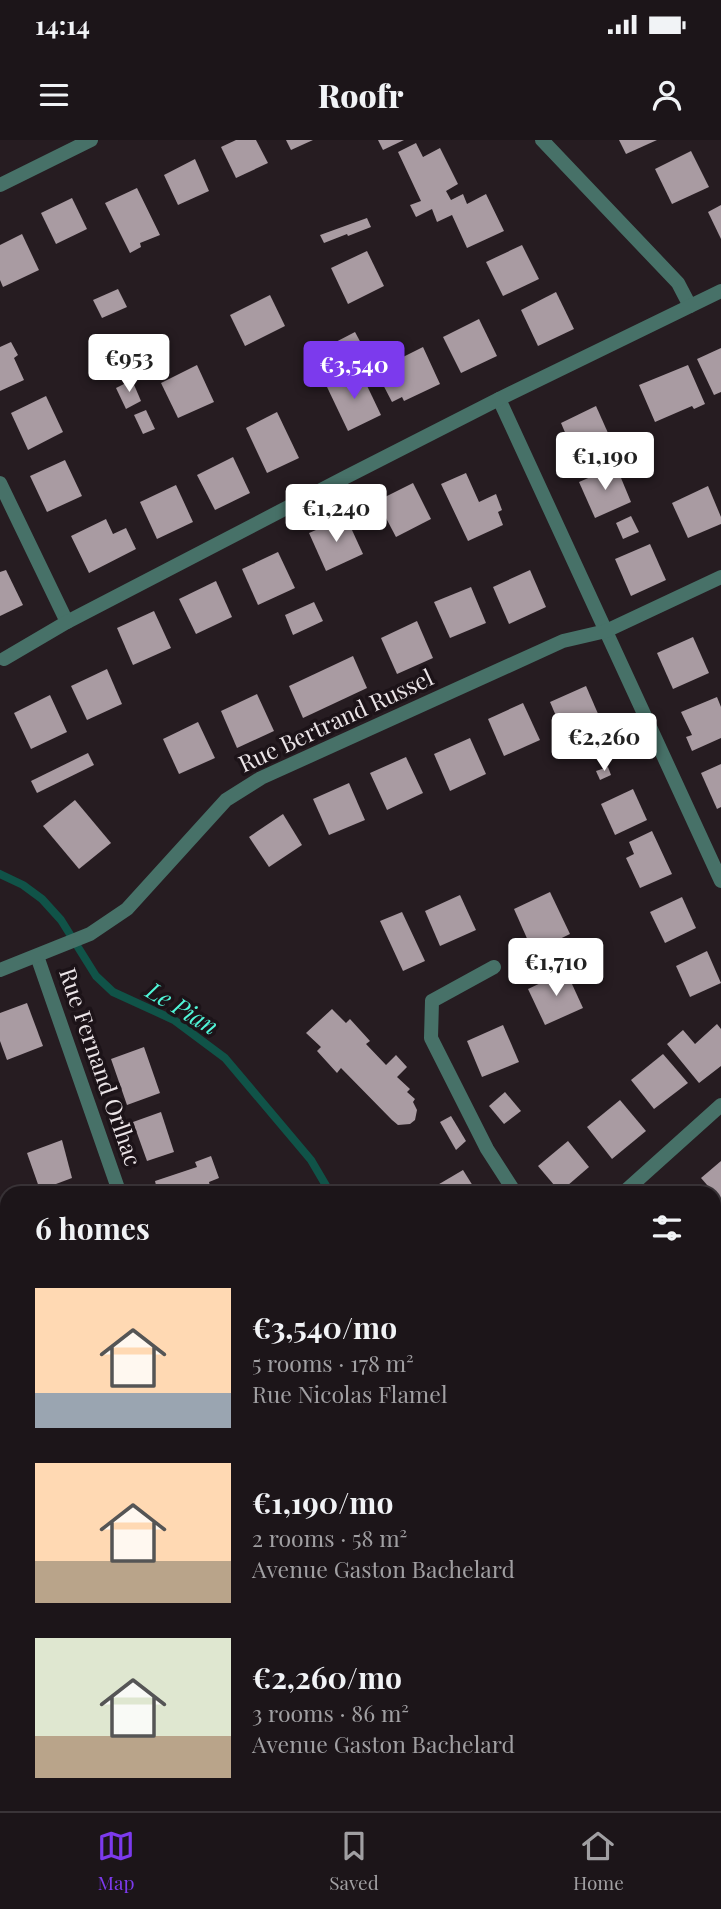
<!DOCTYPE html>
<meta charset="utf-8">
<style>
:root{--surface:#1c1519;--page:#251e22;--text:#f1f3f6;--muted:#a09fa2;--line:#3a3438;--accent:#7c3aed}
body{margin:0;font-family:"Playfair Display",serif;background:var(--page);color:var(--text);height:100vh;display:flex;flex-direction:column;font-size:26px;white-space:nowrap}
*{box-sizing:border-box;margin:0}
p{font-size:23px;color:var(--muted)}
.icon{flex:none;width:38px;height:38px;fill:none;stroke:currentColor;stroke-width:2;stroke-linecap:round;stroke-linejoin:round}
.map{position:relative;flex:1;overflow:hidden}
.side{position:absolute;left:0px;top:1046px;width:721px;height:625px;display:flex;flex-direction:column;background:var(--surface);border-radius:21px 21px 0 0;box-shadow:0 2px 5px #0004,0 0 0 2px var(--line)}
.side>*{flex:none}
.price{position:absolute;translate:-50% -60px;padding:0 16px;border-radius:7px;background:#fff;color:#222;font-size:23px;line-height:46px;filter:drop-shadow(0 2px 4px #0008)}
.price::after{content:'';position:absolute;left:50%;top:42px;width:21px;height:16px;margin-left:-10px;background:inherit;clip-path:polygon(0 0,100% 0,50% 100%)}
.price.active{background:var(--accent);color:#fff}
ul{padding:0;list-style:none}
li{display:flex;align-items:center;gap:21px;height:175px;padding:0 35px}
li span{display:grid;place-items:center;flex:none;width:196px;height:140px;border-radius:0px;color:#555}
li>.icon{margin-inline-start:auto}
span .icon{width:84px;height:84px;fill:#fffc;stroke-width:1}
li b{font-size:30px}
h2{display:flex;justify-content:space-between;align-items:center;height:84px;padding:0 35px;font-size:30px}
.status{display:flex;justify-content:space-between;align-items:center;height:49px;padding:0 35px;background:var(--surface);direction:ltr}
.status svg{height:19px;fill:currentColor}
header{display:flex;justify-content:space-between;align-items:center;height:91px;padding:0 35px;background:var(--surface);font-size:32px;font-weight:800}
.tabs{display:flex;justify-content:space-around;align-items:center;height:98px;border-top:2px solid var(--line);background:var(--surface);font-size:19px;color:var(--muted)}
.tabs a{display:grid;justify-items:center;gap:4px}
.tabs .active{color:var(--accent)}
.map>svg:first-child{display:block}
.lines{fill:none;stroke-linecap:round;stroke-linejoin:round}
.stream{stroke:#105348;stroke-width:8}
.building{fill:#a99ba2}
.street{stroke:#477168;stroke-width:14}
.labels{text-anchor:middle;stroke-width:7;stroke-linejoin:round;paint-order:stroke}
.street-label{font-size:23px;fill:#ebe4e7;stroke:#1c1318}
.water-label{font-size:24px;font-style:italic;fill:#50f6d8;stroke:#1c1318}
</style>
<div class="status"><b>14:14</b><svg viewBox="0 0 49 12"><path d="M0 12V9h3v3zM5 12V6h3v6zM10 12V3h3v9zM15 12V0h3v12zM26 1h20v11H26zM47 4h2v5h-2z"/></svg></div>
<header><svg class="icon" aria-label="menu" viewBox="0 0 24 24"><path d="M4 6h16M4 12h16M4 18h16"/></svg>Roofr<svg class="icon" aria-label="person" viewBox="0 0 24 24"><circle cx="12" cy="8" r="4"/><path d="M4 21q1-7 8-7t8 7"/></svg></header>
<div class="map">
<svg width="721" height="1671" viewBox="0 0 721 1671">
<rect width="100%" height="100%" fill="#261c21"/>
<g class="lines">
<!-- stream -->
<g class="stream">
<polyline points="0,734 23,745 42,759 61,780 96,836 113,852 174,880 225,918 311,1020 331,1054"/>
<polyline points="500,1664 501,1671"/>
</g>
</g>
<!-- building -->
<g class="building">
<polygon points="236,0 256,0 268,23 236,38 221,7"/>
<polygon points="286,0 313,0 291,10"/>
<polygon points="378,0 404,0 383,10"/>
<polygon points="619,0 657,0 626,14"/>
<polygon points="416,3 423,17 440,8 458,44 446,51 451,60 463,54 467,64 486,54 504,91 467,108 452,75 437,82 432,69 416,77 410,65 421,61 398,12"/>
<polygon points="691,11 709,47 672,64 655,29"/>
<polygon points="195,19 209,51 178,65 164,35"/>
<polygon points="137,48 160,95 140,103 141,107 130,113 105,63"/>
<polygon points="72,58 87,89 56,104 41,73"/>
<polygon points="721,65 721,99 708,72"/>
<polygon points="367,78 371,87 348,96 347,94 324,103 320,95"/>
<polygon points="22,94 39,130 3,147 0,140 0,105"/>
<polygon points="522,105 539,139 503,156 486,122"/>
<polygon points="367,111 384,146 348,164 331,128"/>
<polygon points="118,149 127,167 102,178 93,160"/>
<polygon points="556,152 574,189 538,206 521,170"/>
<polygon points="270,155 285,186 245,206 230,175"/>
<polygon points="479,179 497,216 461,233 443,197"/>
<polygon points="355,192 362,205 334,220 328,206"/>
<polygon points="11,202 18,215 14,218 24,240 0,251 0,207"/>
<polygon points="423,207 440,244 404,261 402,257 392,262 378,235 389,230 387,225"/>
<polygon points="721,208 721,252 714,255 697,219"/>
<polygon points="197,225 214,262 178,278 161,243"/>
<polygon points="688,225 705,264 694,269 692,266 655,282 639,245"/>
<polygon points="360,231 381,275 348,291 327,247"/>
<polygon points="132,240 141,261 126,269 116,248"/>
<polygon points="46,256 63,292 28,310 11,273"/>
<polygon points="596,266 612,302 576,318 561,283"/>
<polygon points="146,270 155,289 143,294 134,275"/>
<polygon points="277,272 299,318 267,333 246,288"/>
<polygon points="233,317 250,353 215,370 197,335"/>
<polygon points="65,320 82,356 47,372 30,336"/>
<polygon points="616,326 631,362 595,378 579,342"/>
<polygon points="466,333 479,362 496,354 502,370 498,372 503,385 468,401 441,344"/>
<polygon points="413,343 431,379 396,397 377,361"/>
<polygon points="176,345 193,382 157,399 140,362"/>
<polygon points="708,346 721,377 721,384 688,398 672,363"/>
<polygon points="631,376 639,392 623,399 616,383"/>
<polygon points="346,377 363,414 326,431 309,393"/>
<polygon points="106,379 113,394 126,388 136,409 89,433 71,396"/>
<polygon points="650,404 666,440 631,456 615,419"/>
<polygon points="278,412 295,448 258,465 242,429"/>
<polygon points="6,430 23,465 0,476 0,432"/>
<polygon points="530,430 546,467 509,484 493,447"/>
<polygon points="216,441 232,477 196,494 179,459"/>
<polygon points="471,447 486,483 450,498 434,462"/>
<polygon points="314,462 323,481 293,495 285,475"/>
<polygon points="154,471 171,508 133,525 117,488"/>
<polygon points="417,481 433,518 397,534 381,498"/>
<polygon points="693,497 709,533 673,549 657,513"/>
<polygon points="353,516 367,548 303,578 289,546"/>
<polygon points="107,529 122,564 87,580 71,546"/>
<polygon points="586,546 602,583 566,599 550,562"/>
<polygon points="257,554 274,591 237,608 221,571"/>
<polygon points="50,555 67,592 31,609 14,573"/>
<polygon points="717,557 721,567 721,598 692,611 686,597 692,595 681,572"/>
<polygon points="523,563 540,600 504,616 488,579"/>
<polygon points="198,582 215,618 179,634 163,599"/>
<polygon points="470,598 486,634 450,651 434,614"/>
<polygon points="88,613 94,625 37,653 31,641"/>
<polygon points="406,617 423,653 387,670 370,633"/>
<polygon points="721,624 721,667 717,669 701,633"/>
<polygon points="608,627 611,635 600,640 596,631"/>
<polygon points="349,643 365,680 329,695 313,659"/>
<polygon points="633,649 647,680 615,695 601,664"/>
<polygon points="75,660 111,703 79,729 43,686"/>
<polygon points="283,674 302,705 269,727 249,697"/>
<polygon points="652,691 672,734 640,748 626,718 634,714 629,702"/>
<polygon points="550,752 570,794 533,812 514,769"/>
<polygon points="460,755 476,790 440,806 425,771"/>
<polygon points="682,757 696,788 665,803 650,772"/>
<polygon points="402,772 425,821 403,831 380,781"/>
<polygon points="707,811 721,843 690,857 676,826"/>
<polygon points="566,831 583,868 545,885 528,849"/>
<polygon points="27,863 43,906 7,920 0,901 0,873"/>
<polygon points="332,869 346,883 350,879 370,901 366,904 386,925 396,915 407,927 397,937 410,949 407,952 415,959 413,962 417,970 415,980 410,984 398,985 392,980 341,928 337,933 317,911 321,907 306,893"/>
<polygon points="717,884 721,889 721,926 699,943 667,904 683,890 695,904"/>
<polygon points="503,885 519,922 482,937 467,901"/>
<polygon points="144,907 160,953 127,965 111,919"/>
<polygon points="663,914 688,943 654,969 631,940"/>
<polygon points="505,952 521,971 504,984 489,966"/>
<polygon points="620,960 646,991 612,1019 587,987"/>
<polygon points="161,972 174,1012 147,1021 133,982"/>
<polygon points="451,976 466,1001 456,1010 440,982"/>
<polygon points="62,1000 72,1038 40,1050 27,1013"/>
<polygon points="568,1001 589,1027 560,1052 538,1026"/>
<polygon points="211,1016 219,1038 209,1042 210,1046 199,1050 200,1054 158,1054 155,1041 197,1027 195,1022"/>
<polygon points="721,1021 721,1061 701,1038"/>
<polygon points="463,1030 478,1054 431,1054 429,1050"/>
<polygon points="721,1186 721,1232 714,1238 714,1192"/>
<polygon points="721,1341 721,1379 714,1371 714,1347"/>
<polygon points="4,1430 7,1439 7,1468 0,1471 0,1431"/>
<polygon points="7,1494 7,1532 0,1535 0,1497"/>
<rect x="169" y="1664" width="120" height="7"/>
<polygon points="365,1664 394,1664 395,1671 366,1671"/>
<polygon points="595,1664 595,1671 527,1671 527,1665 529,1664"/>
<polygon points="624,1664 637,1664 638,1671 624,1671"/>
</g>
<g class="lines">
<!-- street -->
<g class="street">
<polyline points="542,0 678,143 690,166"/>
<polyline points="0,45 91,0"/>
<polyline points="499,259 721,741"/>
<polyline points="0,343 67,482"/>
<polyline points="4,519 67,482 346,337 499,259 721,151"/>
<polyline points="37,816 120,1054"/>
<polyline points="494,827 432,861 431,898 487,1009 516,1054"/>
<polyline points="0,830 90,794 127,769 226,660 261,638 563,501 606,491 721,437"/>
<polyline points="622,1054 721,965"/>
<polyline points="714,1294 721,1288"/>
<polyline points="714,1514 721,1508"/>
<polyline points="714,1639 721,1638"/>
<polyline points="0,1650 8,1671"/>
<polyline points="329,1664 329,1671"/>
<polyline points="678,1671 679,1664"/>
</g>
</g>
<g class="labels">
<!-- street labels -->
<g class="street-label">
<text transform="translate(336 581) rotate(-25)" y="8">Rue Bertrand Russel</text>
<text transform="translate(100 927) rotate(71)" y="8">Rue Fernand Orlhac</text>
</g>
<!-- water labels -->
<g class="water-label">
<text transform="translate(182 869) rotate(31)" y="8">Le Pian</text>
</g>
</g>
</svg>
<b class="price" style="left:129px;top:254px">€953</b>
<b class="price active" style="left:354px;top:261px">€3,540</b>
<b class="price" style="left:605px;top:352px">€1,190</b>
<b class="price" style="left:336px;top:404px">€1,240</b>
<b class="price" style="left:604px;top:633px">€2,260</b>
<b class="price" style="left:556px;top:858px">€1,710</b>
<section class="side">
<h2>6 homes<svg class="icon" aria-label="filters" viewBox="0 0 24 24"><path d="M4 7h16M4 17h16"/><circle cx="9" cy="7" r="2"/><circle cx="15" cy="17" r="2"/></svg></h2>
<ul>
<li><span style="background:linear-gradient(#ffd9b3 75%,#9aa5b1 0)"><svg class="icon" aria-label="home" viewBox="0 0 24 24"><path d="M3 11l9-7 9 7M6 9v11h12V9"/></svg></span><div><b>€3,540/mo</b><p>5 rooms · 178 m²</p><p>Rue Nicolas Flamel</p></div></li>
<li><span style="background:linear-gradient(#ffd9b3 70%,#b9a48a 0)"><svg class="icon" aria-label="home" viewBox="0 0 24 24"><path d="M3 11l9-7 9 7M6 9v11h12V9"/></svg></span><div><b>€1,190/mo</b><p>2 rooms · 58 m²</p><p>Avenue Gaston Bachelard</p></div></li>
<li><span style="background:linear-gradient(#dfe7d0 70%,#b9a48a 0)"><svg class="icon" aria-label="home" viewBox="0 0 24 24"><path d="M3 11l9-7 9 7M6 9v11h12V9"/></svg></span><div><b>€2,260/mo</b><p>3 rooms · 86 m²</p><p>Avenue Gaston Bachelard</p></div></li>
</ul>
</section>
</div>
<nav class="tabs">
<a class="active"><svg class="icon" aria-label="map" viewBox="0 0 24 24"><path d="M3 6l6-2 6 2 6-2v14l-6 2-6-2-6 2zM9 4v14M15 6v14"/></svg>Map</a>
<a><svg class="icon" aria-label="saved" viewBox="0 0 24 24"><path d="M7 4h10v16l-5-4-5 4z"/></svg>Saved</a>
<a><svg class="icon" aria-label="home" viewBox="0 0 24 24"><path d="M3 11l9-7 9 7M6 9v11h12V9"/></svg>Home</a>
</nav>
